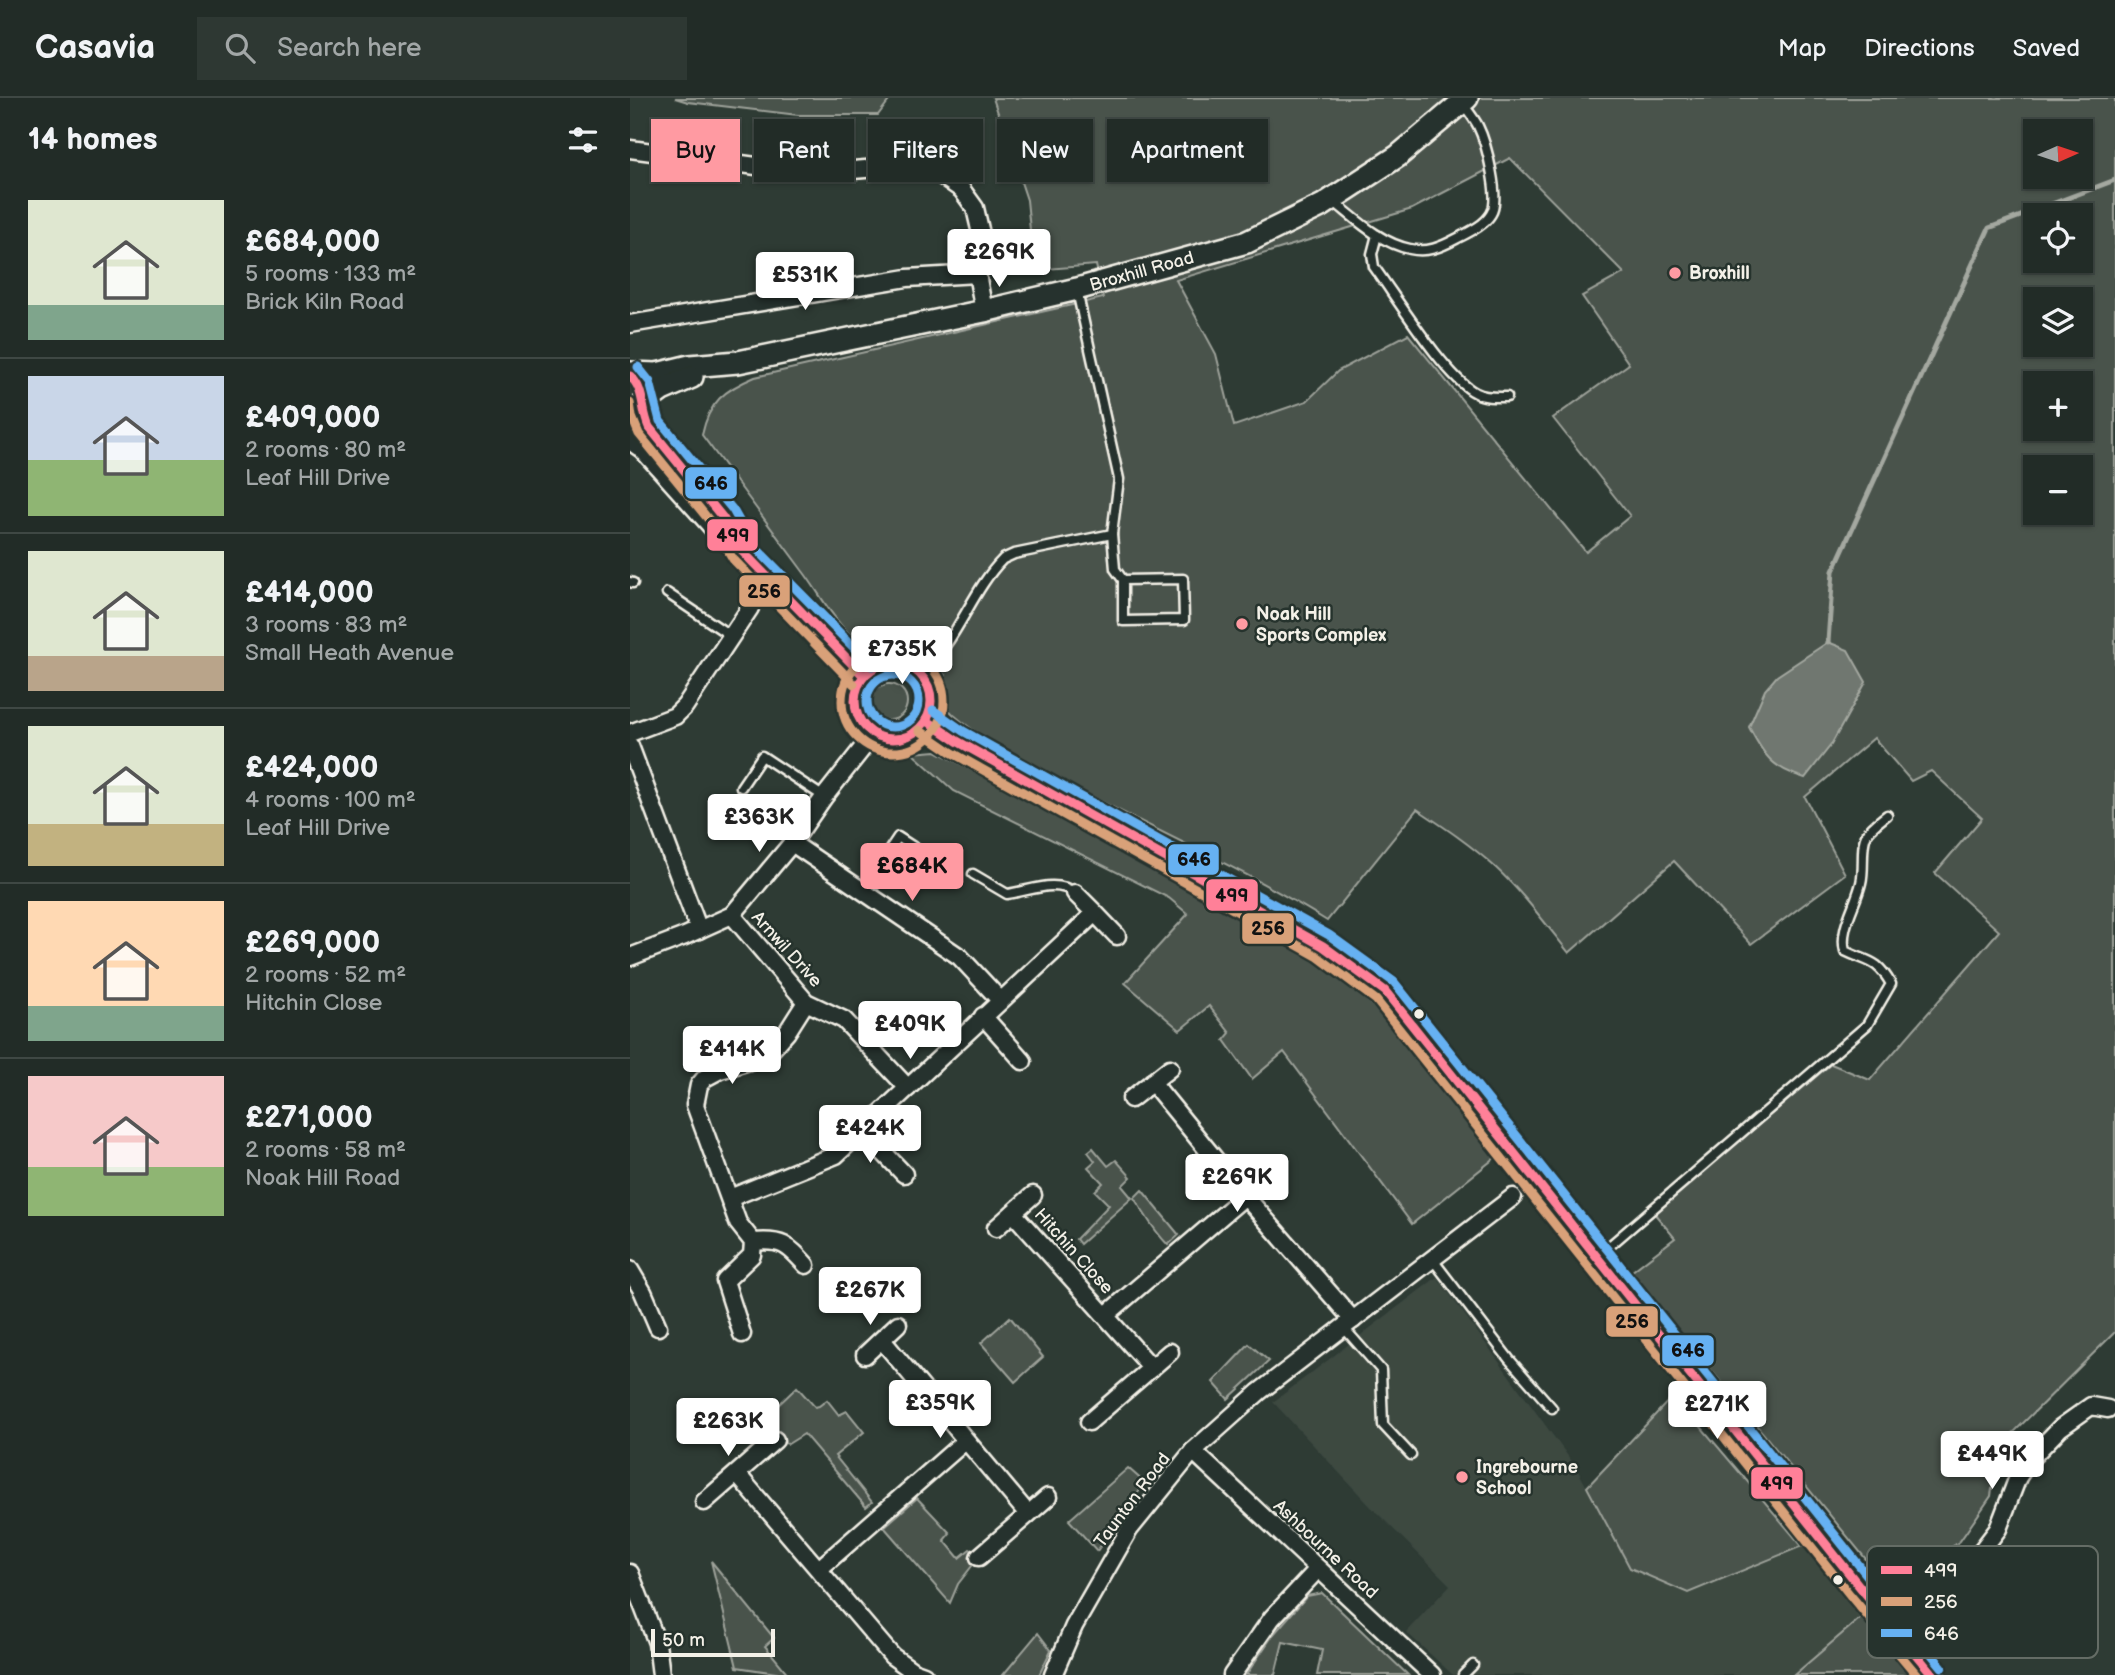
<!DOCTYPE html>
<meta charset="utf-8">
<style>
:root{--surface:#222c27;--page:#2e3833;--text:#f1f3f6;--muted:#a2a7a7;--line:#3f4844;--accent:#ff9aa2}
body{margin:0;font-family:"Balsamiq Sans",sans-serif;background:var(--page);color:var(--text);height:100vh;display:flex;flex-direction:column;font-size:26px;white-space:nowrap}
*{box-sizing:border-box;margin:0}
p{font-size:23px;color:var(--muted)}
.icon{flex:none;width:38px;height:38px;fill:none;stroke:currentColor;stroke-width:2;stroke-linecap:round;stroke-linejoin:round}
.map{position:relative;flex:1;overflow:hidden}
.side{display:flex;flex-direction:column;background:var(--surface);width:630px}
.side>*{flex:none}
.banner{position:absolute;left:21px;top:21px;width:665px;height:63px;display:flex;gap:14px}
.needle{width:46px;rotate:87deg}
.buttons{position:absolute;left:1393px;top:21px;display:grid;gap:14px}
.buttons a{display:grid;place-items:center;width:70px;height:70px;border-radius:0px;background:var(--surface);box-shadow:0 2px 5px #0004,0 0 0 2px var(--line);font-size:35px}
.scale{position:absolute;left:21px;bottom:18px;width:124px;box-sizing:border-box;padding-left:7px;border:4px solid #f4f1e8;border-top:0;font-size:19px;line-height:24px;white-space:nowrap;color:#f4f1e8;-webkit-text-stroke:5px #26332d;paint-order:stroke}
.price{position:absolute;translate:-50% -60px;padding:0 16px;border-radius:7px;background:#fff;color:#222;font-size:23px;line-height:46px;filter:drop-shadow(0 2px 4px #0008)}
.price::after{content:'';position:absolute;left:50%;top:42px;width:21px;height:16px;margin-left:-10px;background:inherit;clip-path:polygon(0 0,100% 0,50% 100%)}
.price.active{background:var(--accent);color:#111}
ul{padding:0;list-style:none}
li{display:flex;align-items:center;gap:21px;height:175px;padding:0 28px}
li+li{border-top:2px solid var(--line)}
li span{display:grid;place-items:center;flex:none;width:196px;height:140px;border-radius:0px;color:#555}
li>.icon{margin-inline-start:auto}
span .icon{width:84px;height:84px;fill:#fffc;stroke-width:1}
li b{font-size:30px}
h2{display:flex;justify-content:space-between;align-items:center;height:84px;padding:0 28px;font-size:30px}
.chip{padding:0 24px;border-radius:0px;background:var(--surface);box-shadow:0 2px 5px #0004,0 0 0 2px var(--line);font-size:24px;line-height:63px}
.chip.active{background:var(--accent);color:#111}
header{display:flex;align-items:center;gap:42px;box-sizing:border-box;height:98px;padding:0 35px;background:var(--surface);border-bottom:2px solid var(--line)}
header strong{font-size:33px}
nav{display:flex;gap:38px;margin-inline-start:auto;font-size:24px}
.search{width:490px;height:63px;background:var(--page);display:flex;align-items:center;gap:18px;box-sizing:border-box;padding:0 24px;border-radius:0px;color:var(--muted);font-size:26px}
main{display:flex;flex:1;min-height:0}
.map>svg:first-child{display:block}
.built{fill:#3c4841}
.green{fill:#48524c;stroke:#9ea29a;stroke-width:2;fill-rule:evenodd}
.water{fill:#6f7770;stroke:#a4a8a0;stroke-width:2}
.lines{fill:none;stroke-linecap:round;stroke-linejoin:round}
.stream{stroke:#a4a8a0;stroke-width:5}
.service-casing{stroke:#f4f1e8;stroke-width:13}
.minor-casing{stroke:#f4f1e8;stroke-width:21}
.tertiary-casing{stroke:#f4f1e8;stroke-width:26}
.service{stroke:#26332d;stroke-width:8}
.minor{stroke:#26332d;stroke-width:16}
.tertiary{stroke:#26332d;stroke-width:21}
.bus-1-casing{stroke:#26332d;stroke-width:14}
.bus-2-casing{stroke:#26332d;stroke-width:14}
.bus-3-casing{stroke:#26332d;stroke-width:14}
.bus-1{stroke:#ff8098;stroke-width:9}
.bus-2{stroke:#d9a179;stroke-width:9}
.bus-3{stroke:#66b1f2;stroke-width:9}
.poi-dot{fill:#ff9aa2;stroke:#26332d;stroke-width:2.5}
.bus-dot{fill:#f4f1e8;stroke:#26332d;stroke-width:2.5}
.labels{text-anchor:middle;stroke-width:5;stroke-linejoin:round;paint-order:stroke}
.street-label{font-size:18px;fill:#f4f1e8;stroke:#26332d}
.poi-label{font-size:18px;font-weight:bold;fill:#f4f1e8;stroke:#26332d;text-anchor:start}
.key{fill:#26332d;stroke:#646c65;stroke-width:2}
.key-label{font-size:19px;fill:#f4f1e8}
.line-badge{stroke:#26332d;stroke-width:2.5}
.pale-badge-label{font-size:19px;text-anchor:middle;font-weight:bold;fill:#111}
</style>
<header>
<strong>Casavia</strong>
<div class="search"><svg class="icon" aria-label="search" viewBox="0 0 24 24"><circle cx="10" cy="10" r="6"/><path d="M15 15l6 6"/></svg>Search here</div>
<nav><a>Map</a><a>Directions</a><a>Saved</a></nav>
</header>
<main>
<section class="side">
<h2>14 homes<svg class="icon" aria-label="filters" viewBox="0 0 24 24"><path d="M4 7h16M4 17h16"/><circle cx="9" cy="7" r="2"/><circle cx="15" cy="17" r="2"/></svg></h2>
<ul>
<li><span style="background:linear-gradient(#dfe7d0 75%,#7fa58c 0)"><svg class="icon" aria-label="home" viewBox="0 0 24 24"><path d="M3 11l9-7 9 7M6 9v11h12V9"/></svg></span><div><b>£684,000</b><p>5 rooms · 133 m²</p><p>Brick Kiln Road</p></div></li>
<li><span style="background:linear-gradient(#c9d6e8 60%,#8fb573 0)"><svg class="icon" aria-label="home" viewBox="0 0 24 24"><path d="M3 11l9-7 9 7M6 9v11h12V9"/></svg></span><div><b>£409,000</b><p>2 rooms · 80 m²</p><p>Leaf Hill Drive</p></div></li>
<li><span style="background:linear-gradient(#dfe7d0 75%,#b9a48a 0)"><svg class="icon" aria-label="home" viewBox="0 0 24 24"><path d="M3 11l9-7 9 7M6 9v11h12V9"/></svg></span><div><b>£414,000</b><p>3 rooms · 83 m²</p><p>Small Heath Avenue</p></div></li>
<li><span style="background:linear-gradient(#dfe7d0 70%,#c2b280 0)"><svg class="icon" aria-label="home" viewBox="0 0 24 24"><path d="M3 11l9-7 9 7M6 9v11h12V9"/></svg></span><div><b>£424,000</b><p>4 rooms · 100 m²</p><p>Leaf Hill Drive</p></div></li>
<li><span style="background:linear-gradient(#ffd9b3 75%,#7fa58c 0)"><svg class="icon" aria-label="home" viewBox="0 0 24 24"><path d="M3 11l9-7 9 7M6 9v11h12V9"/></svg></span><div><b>£269,000</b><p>2 rooms · 52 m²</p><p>Hitchin Close</p></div></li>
<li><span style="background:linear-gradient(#f6c9c9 65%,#8fb573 0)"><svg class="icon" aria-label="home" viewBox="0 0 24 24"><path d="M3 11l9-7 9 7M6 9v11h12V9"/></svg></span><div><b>£271,000</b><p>2 rooms · 58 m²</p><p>Noak Hill Road</p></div></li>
</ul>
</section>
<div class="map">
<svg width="1485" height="1577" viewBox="0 0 1485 1577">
<rect width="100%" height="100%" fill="#2e3b34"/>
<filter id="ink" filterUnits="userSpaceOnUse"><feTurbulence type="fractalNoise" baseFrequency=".0143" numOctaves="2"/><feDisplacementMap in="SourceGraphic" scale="14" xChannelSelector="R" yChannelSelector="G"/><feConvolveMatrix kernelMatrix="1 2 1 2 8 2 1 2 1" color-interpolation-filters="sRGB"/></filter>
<g filter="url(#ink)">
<!-- built -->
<polygon class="built" points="807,1179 946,1369 1000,1470 1058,1495 1172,1448 1234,1517 1164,1577 823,1577 776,1534 820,1487 742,1410 643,1304"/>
<!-- green -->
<g class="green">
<polygon points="45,0 261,0 248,17 168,17 58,4"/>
<path d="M363 0H1485V1234L1368 1350 1361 1398 1330 1443 1262 1493 1001 1174 1045 1140 1024 1115 1201 966 1240 982 1369 833 1305 775 1352 720 1301 673 1281 683 1244 640 1175 699 1215 776 1121 846 1044 763 939 855C915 825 893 795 865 769 841 747 814 729 787 711L697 823C610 768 514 728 424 678 390 659 354 643 324 617 316 610 311 600 309 590L315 577 291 552C281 554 253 556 243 552 210 538 193 499 172 472 139 427 105 382 72 337 79 304 94 292 125 279L473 200 466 167 404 172 397 102ZM1405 33H1451V79H1405ZM880 60 994 175 952 198 999 266 923 320 1000 418 956 454 778 236 708 273 677 303 604 328 586 256 546 182 782 111ZM1405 117H1451V163H1405ZM1405 201H1451V247H1405ZM1405 285H1451V331H1405ZM1405 369H1451V415H1405Z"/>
<circle cx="259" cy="604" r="18"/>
<polygon points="306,653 678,853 746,910 866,1059 782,1126 654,954 622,981 594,942 600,935 579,908 550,932 495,885 558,816 539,800 324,693 282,655"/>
<polygon points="463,1050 478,1068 486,1062 501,1079 492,1088 502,1100 450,1146 446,1141 479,1107 465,1093 473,1085 458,1069 465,1063 458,1054"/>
<path d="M512 1092 549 1137 538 1147C523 1132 515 1116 504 1100Z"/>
<polygon points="380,1219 413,1259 385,1284 351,1245"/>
<polygon points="619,1246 639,1263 598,1301 583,1284"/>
<polygon points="167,1289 185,1309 189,1308 197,1302 209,1317 217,1313 234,1334 205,1358 242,1404 236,1409 174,1336 158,1346 145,1342 140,1315"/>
<polygon points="1044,1297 1172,1448 1058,1495 1000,1470 957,1389"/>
<polygon points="498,1370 515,1385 467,1453 439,1422"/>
<polygon points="287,1400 320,1435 314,1442 329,1460 340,1451 349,1459 328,1486 320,1505 254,1429"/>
<polygon points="81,1463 144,1540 135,1548 159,1577 107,1569"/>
<polygon points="692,1495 778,1577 687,1577 692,1552 653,1544 645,1577 616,1577 643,1537 677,1498"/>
<polygon points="1234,1517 1291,1577 1164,1577"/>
<polygon points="408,1535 421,1552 409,1577 373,1577"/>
</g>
<!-- water -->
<path class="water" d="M1198 544 1218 552 1236 584 1201 647 1175 680C1143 671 1134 658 1119 629L1135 592 1147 578Z"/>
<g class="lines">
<!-- stream -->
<polyline class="stream" points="1198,544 1203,473 1359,130 1485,82"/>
<defs>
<g id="service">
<path d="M703 103C726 121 750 145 780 151 797 155 811 149 826 141 837 135 854 128 861 116 871 101 856 44 848 28 844 20 838 13 833 6"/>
<path d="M747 137 742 156 744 169C766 199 816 280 846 295 855 300 867 299 877 299"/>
<polyline points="447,193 489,381 482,436 485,471 493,482 493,523 554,522 553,481 493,482"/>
<polyline points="0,484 3,485"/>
<polyline points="37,495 101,538"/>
<path d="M290 575C327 546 340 494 373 461L384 456 482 436"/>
<polyline points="111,689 132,658 194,699"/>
<path d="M343 776 377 796C400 793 426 780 445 795"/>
<polyline points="232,793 268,739 302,761"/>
<path d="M969 1157 1237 927 1261 886C1246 860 1239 865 1215 853 1209 831 1226 807 1231 785 1235 770 1230 747 1237 736 1241 729 1251 722 1257 717"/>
<polyline points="803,1162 879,1261 922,1310"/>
<polyline points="714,1230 751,1272 753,1327 781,1357"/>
<polyline points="833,1577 843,1567"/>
</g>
<g id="minor">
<polyline points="0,51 149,71 223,72 272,68 299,69 332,92 345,110 355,153 347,176 354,213"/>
<polyline points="0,226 277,180 347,176"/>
<polyline points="0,635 45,618 55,608 120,510"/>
<polyline points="0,648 69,832"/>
<polyline points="162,745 330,859 370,902"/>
<polyline points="465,815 487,838"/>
<polyline points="102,817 176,904 214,922 278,990"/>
<polyline points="0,859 55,838 102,817 162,745 194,699 243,637"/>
<polyline points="353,918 393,963"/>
<polyline points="522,984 615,1098 723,1222"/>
<polyline points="501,1001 540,970"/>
<polyline points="233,1033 274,1076"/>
<polyline points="100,1100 206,1057 465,815 445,795"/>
<polyline points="383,1115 522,1270"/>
<polyline points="366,1130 403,1097"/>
<path d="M123 1144C152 1141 158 1147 176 1167"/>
<polyline points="0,1172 13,1194 28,1229"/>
<polyline points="476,1217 615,1098"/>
<polyline points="112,1236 95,1183 122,1157 123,1144 108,1125 65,1007 69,987 75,980 90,972 136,958 157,934 176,904"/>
<polyline points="252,1242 398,1416"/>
<polyline points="235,1257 268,1226"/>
<polyline points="459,1324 540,1254"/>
<polyline points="563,1353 802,1577"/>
<polyline points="107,1376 262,1558 283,1573 294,1577"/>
<polyline points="74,1404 145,1342"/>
<polyline points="349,1459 418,1399"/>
<polyline points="189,1471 335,1343"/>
<polyline points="0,1475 27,1545 31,1577"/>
<polyline points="1257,1521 1307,1484 1337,1466 1352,1452 1368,1431 1388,1379 1400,1361 1430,1330 1461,1308 1478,1311"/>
<polyline points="423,1577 444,1528 499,1432 563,1353 629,1294 883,1099"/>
<polyline points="602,1577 642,1520 688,1471"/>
</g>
<g id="tertiary">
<path id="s1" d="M0 275 27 276 60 268 108 264 354 213 447 191 617 144 693 107 768 58 837 0"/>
<polyline points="13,306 32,292 62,279"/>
<polyline points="13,311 19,329 69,390"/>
<polyline points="0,340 14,350 85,429 112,453 233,577"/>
<circle cx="263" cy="603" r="38"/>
<polyline points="296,622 327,643 693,848 724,869 755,893 1230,1489 1303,1577"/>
</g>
</defs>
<!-- service casing -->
<use href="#service" class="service-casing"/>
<!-- minor casing -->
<use href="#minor" class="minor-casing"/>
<!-- tertiary casing -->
<use href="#tertiary" class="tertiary-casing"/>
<!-- service -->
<use href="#service" class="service"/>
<!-- minor -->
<use href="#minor" class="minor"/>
<!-- tertiary -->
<use href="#tertiary" class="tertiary"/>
<defs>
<g id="bus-1">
<path d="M0 278C15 291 11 312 19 329L93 420 112 453 233 577"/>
<circle cx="263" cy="603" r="38"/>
<polyline points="296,622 327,643 693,848 755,893 1230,1489 1303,1577"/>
</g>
<g id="bus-2">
<polyline points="0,305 2,319 9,336 83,427 103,461 224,586"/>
<circle cx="263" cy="603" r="51"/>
<polyline points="289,632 321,654 687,858 746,902 1220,1497 1287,1577"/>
</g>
<g id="bus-3">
<polyline points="8,269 20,284 30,323 103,412 122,446 242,568"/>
<circle cx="263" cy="603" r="26"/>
<polyline points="303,612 333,633 699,837 764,884 1240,1481 1312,1569"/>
</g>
</defs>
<!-- bus-1 casing -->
<use href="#bus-1" class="bus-1-casing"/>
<!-- bus-2 casing -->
<use href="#bus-2" class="bus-2-casing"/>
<!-- bus-3 casing -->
<use href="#bus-3" class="bus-3-casing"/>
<!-- bus-1 -->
<use href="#bus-1" class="bus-1"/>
<!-- bus-2 -->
<use href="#bus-2" class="bus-2"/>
<!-- bus-3 -->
<use href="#bus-3" class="bus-3"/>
</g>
</g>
<!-- markers -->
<g class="poi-dot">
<circle cx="1045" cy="175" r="7"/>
<circle cx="612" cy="526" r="7"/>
<circle cx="832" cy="1379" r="7"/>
</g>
<g class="bus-dot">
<circle cx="789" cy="916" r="6"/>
<circle cx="1208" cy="1482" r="6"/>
</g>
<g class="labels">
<!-- street labels -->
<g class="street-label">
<text dy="6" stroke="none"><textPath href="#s1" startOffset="523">Broxhill Road</textPath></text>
<text transform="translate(157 851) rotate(48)" y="6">Arnwil Drive</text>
<text transform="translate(444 1153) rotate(48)" y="6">Hitchin Close</text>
<text transform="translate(502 1402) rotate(-53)" y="6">Taunton Road</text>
<text transform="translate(696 1451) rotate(43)" y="6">Ashbourne Road</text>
</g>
<!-- poi labels -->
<g class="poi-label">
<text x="1059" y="181">Broxhill</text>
<text x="626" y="522">Noak Hill<tspan x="626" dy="21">Sports Complex</tspan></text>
<text x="846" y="1375">Ingrebourne<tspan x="846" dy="21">School</tspan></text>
</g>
</g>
<!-- legend -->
<rect x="1237" y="1448" width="231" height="112" rx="10" class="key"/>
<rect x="1251" y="1468" width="31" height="8" fill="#ff8098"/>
<rect x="1251" y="1499" width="31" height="9" fill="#d9a179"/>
<rect x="1251" y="1531" width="31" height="8" fill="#66b1f2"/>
<g class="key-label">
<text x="1294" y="1479">499</text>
<text x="1294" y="1510">256</text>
<text x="1294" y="1542">646</text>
</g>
<g class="line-badge">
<rect x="54" y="368" width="54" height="34" rx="7" fill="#66b1f2"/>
<rect x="76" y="420" width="53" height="34" rx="7" fill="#ff8098"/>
<rect x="108" y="476" width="53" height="34" rx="7" fill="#d9a179"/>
<rect x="537" y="745" width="53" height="33" rx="7" fill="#66b1f2"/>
<rect x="575" y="780" width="54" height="34" rx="7" fill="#ff8098"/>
<rect x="611" y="814" width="54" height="33" rx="7" fill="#d9a179"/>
<rect x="975" y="1207" width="54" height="33" rx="7" fill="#d9a179"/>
<rect x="1031" y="1236" width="54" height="33" rx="7" fill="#66b1f2"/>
<rect x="1120" y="1368" width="54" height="34" rx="7" fill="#ff8098"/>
</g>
<g class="pale-badge-label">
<text x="81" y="392">646</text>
<text x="103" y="444">499</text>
<text x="134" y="500">256</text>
<text x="564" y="768">646</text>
<text x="602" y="804">499</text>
<text x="638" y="837">256</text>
<text x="1002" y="1230">256</text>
<text x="1058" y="1259">646</text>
<text x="1147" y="1392">499</text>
</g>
</svg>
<div class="buttons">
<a><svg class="needle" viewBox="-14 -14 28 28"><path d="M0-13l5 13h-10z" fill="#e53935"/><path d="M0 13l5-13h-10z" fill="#a2a7a7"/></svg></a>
<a><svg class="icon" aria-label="locate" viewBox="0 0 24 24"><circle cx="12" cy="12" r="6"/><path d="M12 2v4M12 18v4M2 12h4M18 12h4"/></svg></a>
<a><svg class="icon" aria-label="layers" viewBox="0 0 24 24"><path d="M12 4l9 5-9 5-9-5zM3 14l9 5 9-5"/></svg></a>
<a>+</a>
<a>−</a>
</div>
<div class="scale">50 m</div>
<b class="price" style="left:369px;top:191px">£269K</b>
<b class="price" style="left:175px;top:214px">£531K</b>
<b class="price" style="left:272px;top:588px">£735K</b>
<b class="price" style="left:129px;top:756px">£363K</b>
<b class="price active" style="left:282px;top:805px">£684K</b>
<b class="price" style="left:280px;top:963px">£409K</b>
<b class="price" style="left:102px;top:988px">£414K</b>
<b class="price" style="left:240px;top:1067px">£424K</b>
<b class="price" style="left:607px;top:1116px">£269K</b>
<b class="price" style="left:240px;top:1229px">£267K</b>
<b class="price" style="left:310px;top:1342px">£359K</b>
<b class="price" style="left:1087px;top:1343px">£271K</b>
<b class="price" style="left:98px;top:1360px">£263K</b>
<b class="price" style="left:1362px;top:1393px">£449K</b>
<div class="banner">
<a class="chip active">Buy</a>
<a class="chip">Rent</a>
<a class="chip">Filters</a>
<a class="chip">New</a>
<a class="chip">Apartment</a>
</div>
</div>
</main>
